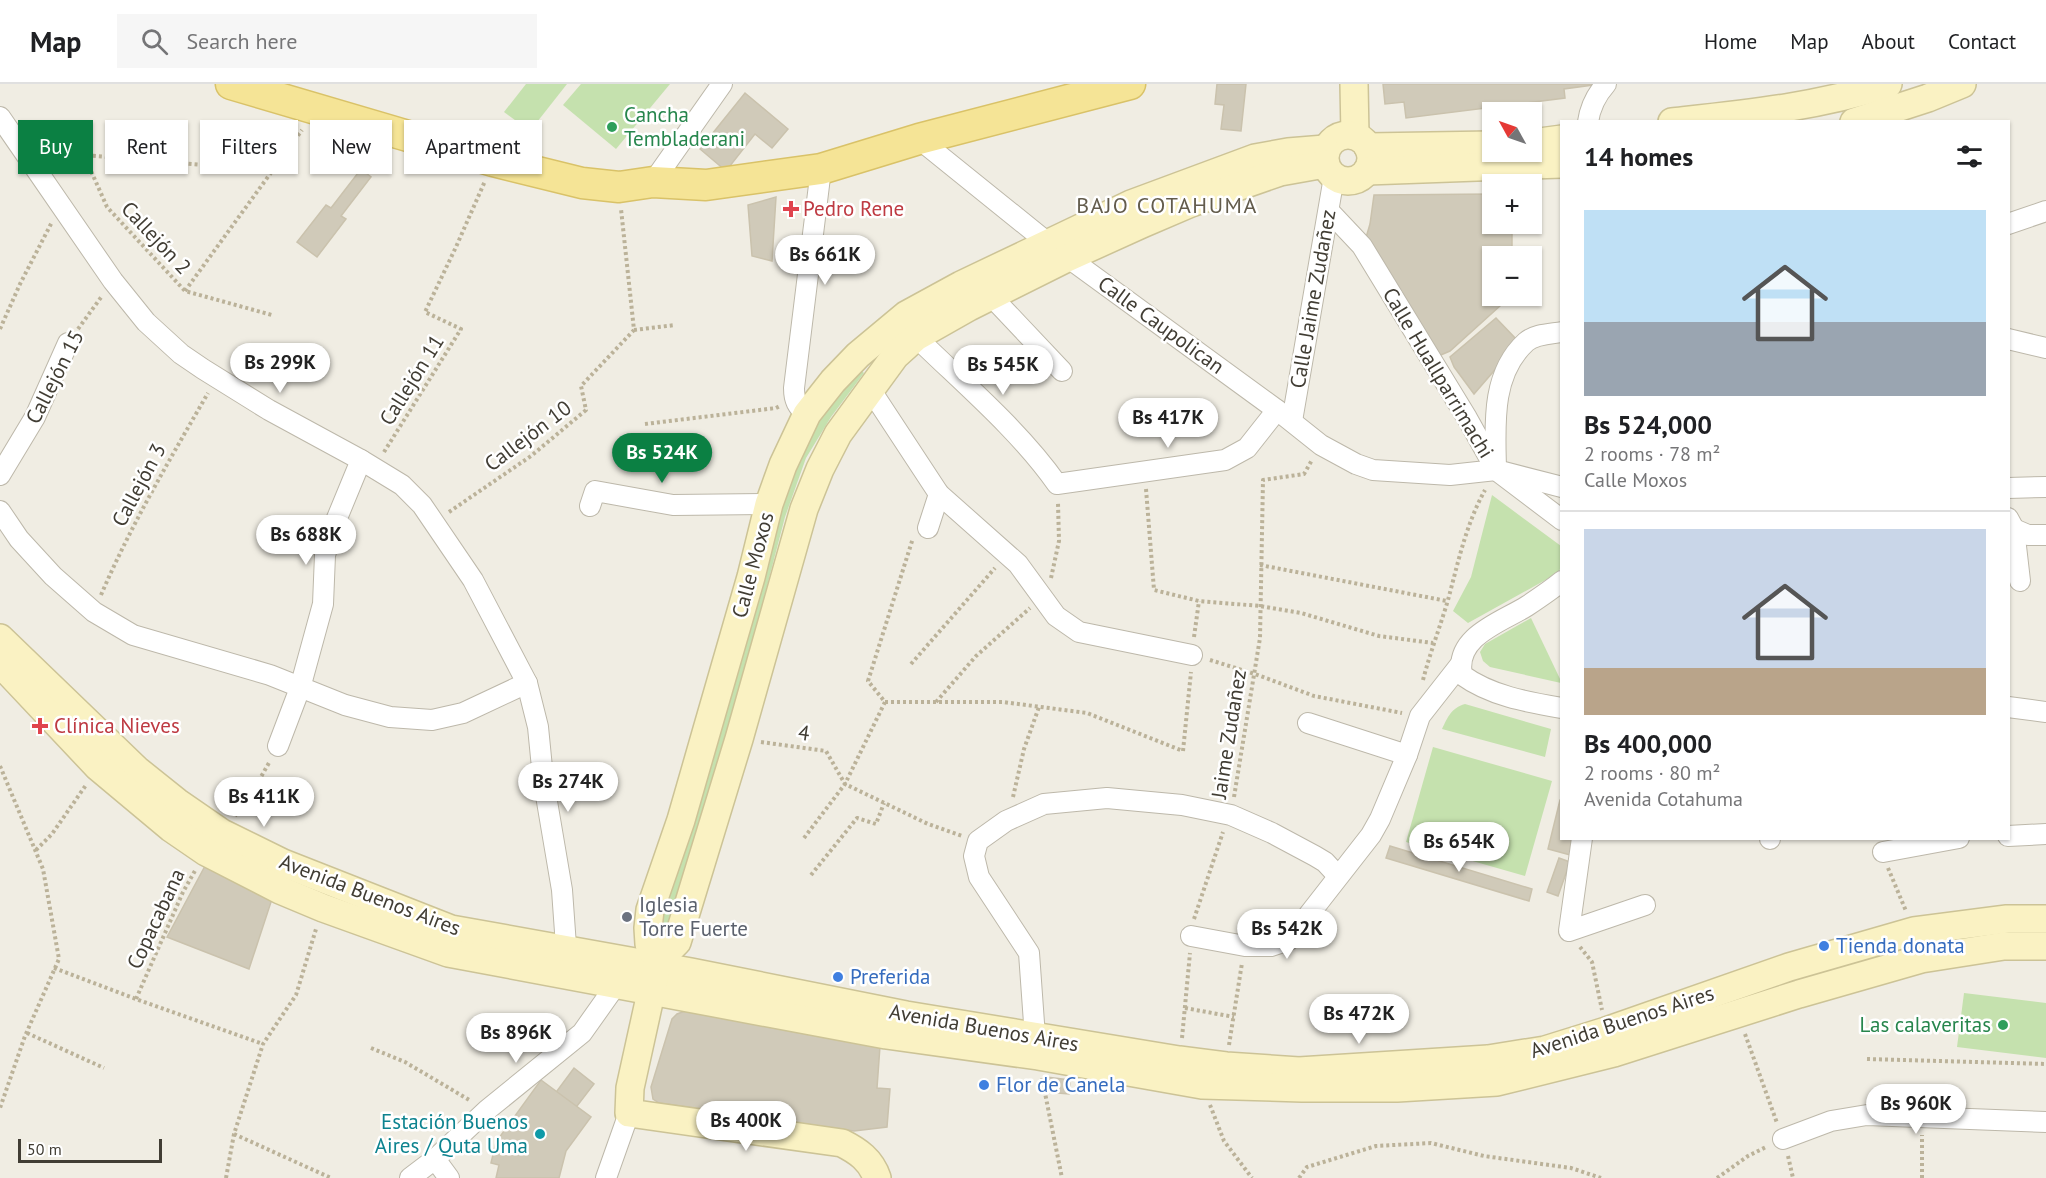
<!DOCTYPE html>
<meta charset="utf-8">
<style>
:root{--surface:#fff;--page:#f6f6f6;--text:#202124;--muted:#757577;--line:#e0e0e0;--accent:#0b8043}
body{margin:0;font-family:"PT Sans",sans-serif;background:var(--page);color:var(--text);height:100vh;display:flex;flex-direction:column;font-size:22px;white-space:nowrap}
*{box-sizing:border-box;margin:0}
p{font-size:20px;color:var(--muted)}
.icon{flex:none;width:33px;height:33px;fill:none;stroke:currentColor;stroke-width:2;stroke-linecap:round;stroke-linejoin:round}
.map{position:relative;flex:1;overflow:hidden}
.details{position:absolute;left:1560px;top:36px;width:450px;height:720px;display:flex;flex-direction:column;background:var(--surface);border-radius:0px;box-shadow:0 2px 4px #0004}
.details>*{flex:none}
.hud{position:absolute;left:18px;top:36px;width:570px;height:54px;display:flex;gap:12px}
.needle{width:39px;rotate:310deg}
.fabs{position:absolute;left:1482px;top:18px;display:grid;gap:12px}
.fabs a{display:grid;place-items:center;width:60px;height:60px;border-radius:0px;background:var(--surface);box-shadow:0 2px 4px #0004;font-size:30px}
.scale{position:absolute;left:18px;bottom:15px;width:144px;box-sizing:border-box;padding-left:6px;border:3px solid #413d34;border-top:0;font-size:16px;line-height:21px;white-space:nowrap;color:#413d34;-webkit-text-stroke:4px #fff;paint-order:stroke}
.price{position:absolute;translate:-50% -51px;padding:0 14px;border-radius:21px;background:#fff;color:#222;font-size:20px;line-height:39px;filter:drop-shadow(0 2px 3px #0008)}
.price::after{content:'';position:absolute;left:50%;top:36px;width:18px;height:14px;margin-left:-9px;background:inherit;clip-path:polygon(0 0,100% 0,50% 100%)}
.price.current{background:var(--accent);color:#fff}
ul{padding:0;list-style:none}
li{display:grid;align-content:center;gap:12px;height:318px;padding:0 24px}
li+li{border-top:2px solid var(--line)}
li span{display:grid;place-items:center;height:186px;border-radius:0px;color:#555}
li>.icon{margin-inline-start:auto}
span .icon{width:108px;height:108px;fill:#fffc;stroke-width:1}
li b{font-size:26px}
h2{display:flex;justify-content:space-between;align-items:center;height:72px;padding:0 24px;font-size:26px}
.tag{padding:0 21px;border-radius:0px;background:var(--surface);box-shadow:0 2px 4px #0004;font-size:21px;line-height:54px}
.tag.current{background:var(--accent);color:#fff}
header{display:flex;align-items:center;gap:36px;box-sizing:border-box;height:84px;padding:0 30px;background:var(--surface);border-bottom:2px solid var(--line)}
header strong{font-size:28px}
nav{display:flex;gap:33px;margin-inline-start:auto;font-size:21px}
.search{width:420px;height:54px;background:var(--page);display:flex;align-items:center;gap:15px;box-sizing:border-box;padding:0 21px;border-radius:0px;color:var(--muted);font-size:22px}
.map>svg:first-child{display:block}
.green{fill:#c5e1ae}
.building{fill:#d0cab9;stroke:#cac2ad;stroke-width:1.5}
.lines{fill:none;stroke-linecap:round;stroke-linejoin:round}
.street-casing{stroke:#bdb8aa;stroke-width:22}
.secondary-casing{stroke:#ccc396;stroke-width:30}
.primary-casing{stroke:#d9c268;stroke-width:33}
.path{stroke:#bbb299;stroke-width:4;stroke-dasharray:3 3;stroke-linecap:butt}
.street{stroke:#fff;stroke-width:20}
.secondary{stroke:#faf2c3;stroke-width:27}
.primary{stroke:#f5e496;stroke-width:30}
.leisure-dot{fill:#2e9e5b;stroke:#fff;stroke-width:2}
.health-dot{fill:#e0444e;stroke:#fff;stroke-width:2}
.worship-dot{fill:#6b7280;stroke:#fff;stroke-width:2}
.shop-dot{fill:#3f7fe0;stroke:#fff;stroke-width:2}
.culture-dot{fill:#0f9aa8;stroke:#fff;stroke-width:2}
.labels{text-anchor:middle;stroke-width:5;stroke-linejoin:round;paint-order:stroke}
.leisure-label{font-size:21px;fill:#27864d;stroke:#fff;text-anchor:start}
.health-label{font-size:21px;fill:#be3a42;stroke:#fff;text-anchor:start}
.street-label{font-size:21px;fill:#413d34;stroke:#fff}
.worship-label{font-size:21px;fill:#5b616d;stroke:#fff;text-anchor:start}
.shop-label{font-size:21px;fill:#366cbe;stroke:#fff;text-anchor:start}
.culture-label{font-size:21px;fill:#0d838f;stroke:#fff;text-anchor:end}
.neighbourhood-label{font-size:22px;letter-spacing:1.5px;fill:#635c4c;stroke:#fff}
</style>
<header>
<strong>Map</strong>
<div class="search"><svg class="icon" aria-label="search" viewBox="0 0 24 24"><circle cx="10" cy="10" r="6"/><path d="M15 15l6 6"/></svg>Search here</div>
<nav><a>Home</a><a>Map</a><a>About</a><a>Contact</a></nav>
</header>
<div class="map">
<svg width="2046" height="1094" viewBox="0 0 2046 1094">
<rect width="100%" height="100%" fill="#f0ede3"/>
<!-- green -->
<g class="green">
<polygon points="526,0 567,0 530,47 504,28"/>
<polygon points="581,0 670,0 616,65 563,21"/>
<polygon points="857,282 864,289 831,333 806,374 785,433 730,644 663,854 654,854 777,424 819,328"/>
<polygon points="1492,411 1561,462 1561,483 1558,489 1468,539 1453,527 1471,493"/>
<polygon points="1531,534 1561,597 1561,599 1490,583 1483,577 1480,568 1485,560"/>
<path d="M1465 620 1551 645 1545 673 1442 645C1448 633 1451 624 1465 620Z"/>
<polygon points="1433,663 1552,697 1525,792 1406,758"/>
<polygon points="1964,909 2046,919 2046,974 1957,963"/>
</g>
<!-- building -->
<g class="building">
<polygon points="1217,0 1246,0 1241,47 1221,45 1224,21 1215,20"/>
<polygon points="1383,0 1593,0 1593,1 1564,5 1565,14 1406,34 1404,18 1385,20"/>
<polygon points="745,9 788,45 772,64 755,50 726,87 700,65"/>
<polygon points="361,85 371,93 341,132 346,135 317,173 297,158 326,121 331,124"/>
<polygon points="1492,110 1492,140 1512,140 1512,172 1492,172 1492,212 1500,222 1450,267 1436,273 1365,157 1370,140 1374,111"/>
<polygon points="776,113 772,177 752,172 748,121"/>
<polygon points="1496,234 1519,258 1474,310 1454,283 1450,273"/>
<polygon points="1560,716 1562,716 1562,754 1574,754 1574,772 1548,765"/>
<polygon points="1390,762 1532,805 1529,817 1386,774"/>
<polygon points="1559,774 1570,778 1558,812 1547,808"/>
<polygon points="205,782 229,795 272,815 249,885 167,853"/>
<polygon points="685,927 880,962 877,1004 890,1005 887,1043 854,1047 659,1019 653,1015 651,1003 672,935 677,930"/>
<polygon points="574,984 594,1000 547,1061 540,1094 514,1094 525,1050"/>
<polygon points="1046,993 1070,996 1069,1010 1046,1008"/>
<polygon points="541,996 591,1033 566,1067 559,1094 496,1094 499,1081 491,1079 496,1058"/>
</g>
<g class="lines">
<defs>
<g id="street">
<polyline points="0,33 113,197 146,238 181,270 203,285 269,326 361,376 402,401 422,421 473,496 527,599 538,643 543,694 562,806 567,876"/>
<path d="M1588 38C1590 24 1597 10 1606 0"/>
<polyline points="919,55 1048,159 1277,326 1321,361 1356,380 1373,386 1450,391 1496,386 1562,403"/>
<polyline points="653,98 722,0"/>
<polyline points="1329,127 1362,162 1467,334 1496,386 1562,436"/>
<polyline points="2008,140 2046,127"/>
<polyline points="991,212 1062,287"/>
<path d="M916 253C963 299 1019 346 1057 400L1225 376 1247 364 1277 326"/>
<polyline points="2008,255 2046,264"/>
<polyline points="870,305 939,410 1018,480 1056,532 1079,548 1192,571"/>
<path d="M807 330C797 323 794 316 794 304L821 85"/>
<polyline points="1292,337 1334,93"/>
<path d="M1496 384C1495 341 1491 290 1526 258 1535 250 1550 250 1562 248"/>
<polyline points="0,391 35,333 68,259"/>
<polyline points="2008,404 2046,403"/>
<polyline points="590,422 595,407 673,421 769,420"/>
<polyline points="0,427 19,455 53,492 94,528 133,551 270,591 345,621 390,633 432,636 463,629 527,599"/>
<polyline points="2008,434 2014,445 2020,497"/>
<polyline points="928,444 939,410"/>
<polyline points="2014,445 2028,451 2046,451"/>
<path d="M1562 497C1551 506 1539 514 1527 522 1502 538 1454 552 1462 591 1491 612 1527 618 1562 624"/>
<polyline points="2008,623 2046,628"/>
<polyline points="1308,639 1407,671"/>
<polyline points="278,662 300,604 323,520 325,471 335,439 361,376"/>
<polyline points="2008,752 2046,750"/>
<polyline points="1582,754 1569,847 1645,821"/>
<polyline points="1770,754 1770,755"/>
<polyline points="1883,768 1959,754"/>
<polyline points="1191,852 1245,862 1271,862 1289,856 1371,751 1380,735 1407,671 1420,632 1460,581"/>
<polyline points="1035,953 1029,869 979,793 974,772 978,757 1006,737 1044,720 1107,714 1182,721 1231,731 1272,749 1315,772 1325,778 1338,792"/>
<polyline points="1783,1055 1831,1037 1867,1031 2046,1038"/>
<polyline points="435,1075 449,1094"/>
<polyline points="410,1094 435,1075 487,1026 582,949 616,901"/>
<polyline points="606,1094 629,1029"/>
</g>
<g id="secondary">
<polyline points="1354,0 1355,51"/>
<path d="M1672 38C1745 30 1817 23 1888 0"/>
<polyline points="1854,38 1928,14 1962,0"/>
<circle cx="1348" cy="74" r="23"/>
<polyline points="1532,59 1562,55"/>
<polyline points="1368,63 1492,61"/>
<polyline points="1367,87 1562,80"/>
<polyline points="0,554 137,686 177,718 222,749 283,779 451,845 691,888 906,931 1179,976 1226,982 1299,987 1488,975 1545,966 1606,947 1789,883 1914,847 2007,835 2046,835"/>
<polyline points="1,580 98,683 171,744 206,768 280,806 323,824 448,869 886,951 1038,972 1202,1001 1302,1004 1397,1004 1497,998 1614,969 1799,910 1921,875 2004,862 2046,862"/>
<polyline points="658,877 649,860 648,844 650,826 681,736 706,649 751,493 769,420 783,381 807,330 833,297 858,271 906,231 961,201 1131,120 1255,74 1288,68 1325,65"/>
<path d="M877 1094C871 1076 858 1067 842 1059L629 1029 630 1004 658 877 677 858 739 655 804 425 820 385 838 350 895 272 916 253 969 223 1067 174 1142 140 1191 119 1280 88 1325 80"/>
</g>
<polyline id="primary" points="231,0 493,77 582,99 619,103 653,98 706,101 821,85 919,55 1130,0"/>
</defs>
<!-- street casing -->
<use href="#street" class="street-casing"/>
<!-- secondary casing -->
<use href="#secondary" class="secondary-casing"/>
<!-- primary casing -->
<use href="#primary" class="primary-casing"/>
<!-- path -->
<g class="path">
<polyline points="84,71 107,123 185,207 272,231"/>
<polyline points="51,73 84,71 273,87"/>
<polyline points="185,207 302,46"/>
<polyline points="0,245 20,200 52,138"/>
<polyline points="78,245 102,212"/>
<polyline points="634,246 675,241"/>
<polyline points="645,340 776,324 780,322"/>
<polyline points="384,368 461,245 425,228 456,163 485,97"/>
<polyline points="1146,405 1154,506 1199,517 1260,522 1301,529 1379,552 1433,559"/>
<polyline points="449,428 531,372 586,326 581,302 634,246 621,125"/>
<polyline points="1260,481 1447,517"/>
<polyline points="1051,494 1059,457 1058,419"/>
<path d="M101 511C131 441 170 375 208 309"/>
<polyline points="1194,553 1199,517"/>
<polyline points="1210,576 1255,590 1314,612 1402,629"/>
<polyline points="911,580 995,484"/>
<path d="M1423 596C1430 569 1440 543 1448 516 1458 479 1466 440 1485 406"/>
<polyline points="885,618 1003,618 1087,629 1183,667 1191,588"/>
<polyline points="936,618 976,572 1030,524"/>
<polyline points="761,658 826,667 845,700 928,740 962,752"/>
<polyline points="0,682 43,785 59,875 25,952 0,1024"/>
<polyline points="1013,713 1024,665 1039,623"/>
<polyline points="1234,713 1260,554 1263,396 1304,390 1312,376"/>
<polyline points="235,732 249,714 270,677"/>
<polyline points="804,754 845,700 885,618 868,597 913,454"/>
<polyline points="36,766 52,750 86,701"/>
<polyline points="1888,784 1906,827"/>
<polyline points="811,791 857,734 876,740 884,719"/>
<polyline points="1194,835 1223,748"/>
<polyline points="1580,863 1592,878 1602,926"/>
<polyline points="54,884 136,915 263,960"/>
<polyline points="136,915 183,808 196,785"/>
<polyline points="1185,924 1234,933"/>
<polyline points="27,949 104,984"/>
<polyline points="1745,950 1777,1039"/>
<polyline points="1182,954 1190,869"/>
<polyline points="1229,961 1242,879"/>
<polyline points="371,964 405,978 471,1017"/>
<polyline points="1867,975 2046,980"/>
<polyline points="1042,994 1062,1094"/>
<polyline points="1210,1021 1224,1057 1252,1094"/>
<polyline points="234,1050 331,1094"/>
<polyline points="1788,1072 1793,1094"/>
<polyline points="226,1094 234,1050 263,960 296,911 316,845"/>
<polyline points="1299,1094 1307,1083 1376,1062 1431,1059 1484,1072 1571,1084 1601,1094"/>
<polyline points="1717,1094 1748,1072 1766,1063"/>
<polyline points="1922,1094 1922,1051"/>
</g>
<!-- street -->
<use href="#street" class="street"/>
<!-- secondary -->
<use href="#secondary" class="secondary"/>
<!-- primary -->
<use href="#primary" class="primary"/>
</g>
<!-- markers -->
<g class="leisure-dot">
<circle cx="612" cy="43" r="6"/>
<circle cx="2003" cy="941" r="6"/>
</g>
<g class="health-dot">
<path d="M788 116h6v6h6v6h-6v6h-6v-6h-6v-6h6z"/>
<path d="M37 633h6v6h6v6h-6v6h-6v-6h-6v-6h6z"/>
</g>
<circle class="worship-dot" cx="627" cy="833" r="6"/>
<g class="shop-dot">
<circle cx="1824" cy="862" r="6"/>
<circle cx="838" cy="893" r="6"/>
<circle cx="984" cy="1001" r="6"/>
</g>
<circle class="culture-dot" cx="540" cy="1050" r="6"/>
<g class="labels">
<!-- leisure labels -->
<g class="leisure-label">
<text x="624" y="38">Cancha<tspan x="624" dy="24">Tembladerani</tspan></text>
<text x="1991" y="948" text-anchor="end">Las calaveritas</text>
</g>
<!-- health labels -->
<g class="health-label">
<text x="803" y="132">Pedro Rene</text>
<text x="54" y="649">Clínica Nieves</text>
</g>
<!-- street labels -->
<g class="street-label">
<text transform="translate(156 154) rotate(47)" y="7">Callejón 2</text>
<text transform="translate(1313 215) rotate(-80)" y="7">Calle Jaime Zudañez</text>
<text transform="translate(1161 241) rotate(36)" y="7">Calle Caupolican</text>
<text transform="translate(1438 289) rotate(59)" y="7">Calle Huallparrimachi</text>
<text transform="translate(55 293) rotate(-63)" y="7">Callejón 15</text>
<text transform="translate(412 296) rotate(-58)" y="7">Callejón 11</text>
<text transform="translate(528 352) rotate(-37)" y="7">Callejón 10</text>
<text transform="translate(139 401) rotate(-62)" y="7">Callejón 3</text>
<text transform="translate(753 481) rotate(-75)" y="7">Calle Moxos</text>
<text transform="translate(804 649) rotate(8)" y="7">4</text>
<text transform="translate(1229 650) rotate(-81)" y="7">Jaime Zudañez</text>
<text transform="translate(370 811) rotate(21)" y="7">Avenida Buenos Aires</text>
<text transform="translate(156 835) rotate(-65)" y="7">Copacabana</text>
<text transform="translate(1622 938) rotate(-18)" y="7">Avenida Buenos Aires</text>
<text transform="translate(984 944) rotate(10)" y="7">Avenida Buenos Aires</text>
</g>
<!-- worship labels -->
<g class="worship-label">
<text x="639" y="828">Iglesia<tspan x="639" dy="24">Torre Fuerte</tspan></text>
</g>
<!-- shop labels -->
<g class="shop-label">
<text x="1836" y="869">Tienda donata</text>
<text x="850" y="900">Preferida</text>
<text x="996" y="1008">Flor de Canela</text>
</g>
<!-- culture labels -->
<g class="culture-label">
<text x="528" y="1045">Estación Buenos<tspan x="528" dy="24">Aires / Quta Uma</tspan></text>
</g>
<!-- neighbourhood labels -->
<g class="neighbourhood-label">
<text x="1167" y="129">BAJO COTAHUMA</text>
</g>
</g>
</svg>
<div class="fabs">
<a><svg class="needle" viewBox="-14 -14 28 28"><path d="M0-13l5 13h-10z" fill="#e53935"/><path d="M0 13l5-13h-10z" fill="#757577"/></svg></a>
<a>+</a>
<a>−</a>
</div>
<div class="scale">50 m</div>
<b class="price" style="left:825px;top:202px">Bs 661K</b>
<b class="price" style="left:280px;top:310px">Bs 299K</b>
<b class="price" style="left:1003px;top:312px">Bs 545K</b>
<b class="price" style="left:1168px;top:365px">Bs 417K</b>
<b class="price current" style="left:662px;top:400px">Bs 524K</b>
<b class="price" style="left:306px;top:482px">Bs 688K</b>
<b class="price" style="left:568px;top:729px">Bs 274K</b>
<b class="price" style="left:264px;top:744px">Bs 411K</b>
<b class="price" style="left:1459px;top:789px">Bs 654K</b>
<b class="price" style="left:1287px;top:876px">Bs 542K</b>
<b class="price" style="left:1359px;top:961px">Bs 472K</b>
<b class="price" style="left:516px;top:980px">Bs 896K</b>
<b class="price" style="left:1916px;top:1051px">Bs 960K</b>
<b class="price" style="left:746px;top:1068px">Bs 400K</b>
<div class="hud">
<a class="tag current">Buy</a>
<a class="tag">Rent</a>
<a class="tag">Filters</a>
<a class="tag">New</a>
<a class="tag">Apartment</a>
</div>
<section class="details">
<h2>14 homes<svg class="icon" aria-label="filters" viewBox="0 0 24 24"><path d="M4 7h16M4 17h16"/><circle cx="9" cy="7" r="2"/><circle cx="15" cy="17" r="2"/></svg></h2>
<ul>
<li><span style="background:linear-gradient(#bfe0f5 60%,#9aa5b1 0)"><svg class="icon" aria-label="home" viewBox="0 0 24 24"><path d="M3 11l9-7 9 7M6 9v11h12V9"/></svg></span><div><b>Bs 524,000</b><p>2 rooms · 78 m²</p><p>Calle Moxos</p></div></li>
<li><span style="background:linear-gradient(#c9d6e8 75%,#b9a48a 0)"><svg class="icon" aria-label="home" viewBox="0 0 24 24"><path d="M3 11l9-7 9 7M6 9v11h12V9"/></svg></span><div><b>Bs 400,000</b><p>2 rooms · 80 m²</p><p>Avenida Cotahuma</p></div></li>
</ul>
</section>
</div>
